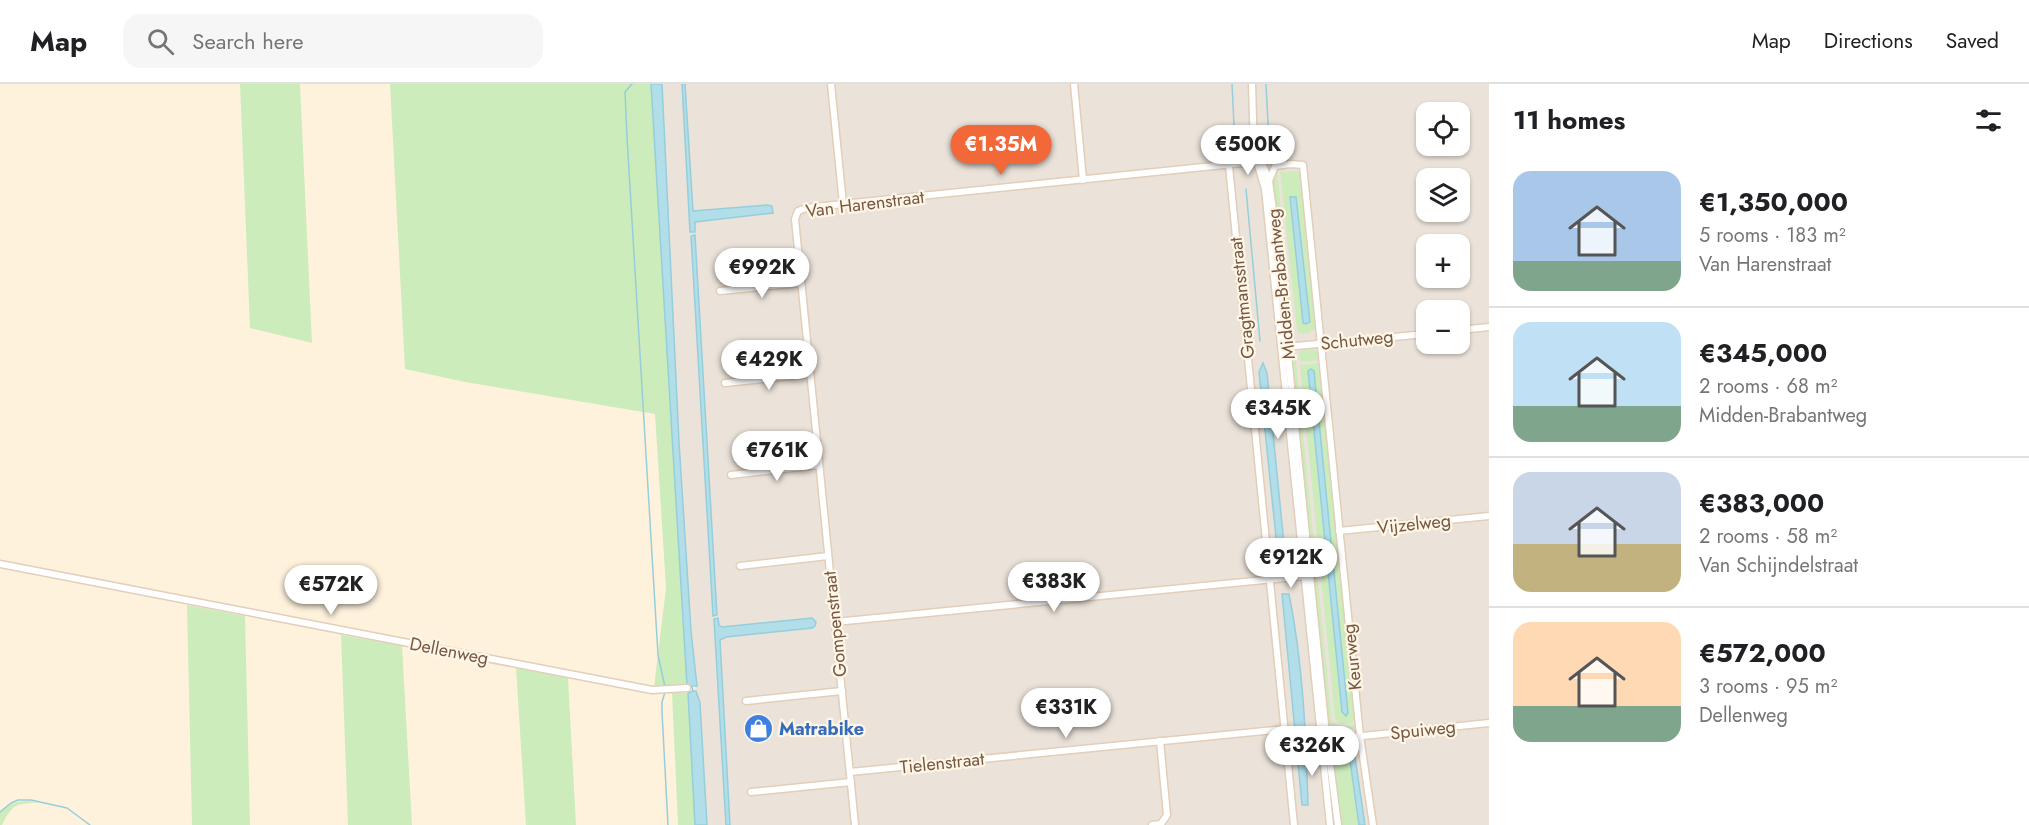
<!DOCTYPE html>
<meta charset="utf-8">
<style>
:root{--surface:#fff;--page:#f6f6f6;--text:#202124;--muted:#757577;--line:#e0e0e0;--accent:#f26838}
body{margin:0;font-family:Jost,sans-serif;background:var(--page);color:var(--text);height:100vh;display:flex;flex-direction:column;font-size:22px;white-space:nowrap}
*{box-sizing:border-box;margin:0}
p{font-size:20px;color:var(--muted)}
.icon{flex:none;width:33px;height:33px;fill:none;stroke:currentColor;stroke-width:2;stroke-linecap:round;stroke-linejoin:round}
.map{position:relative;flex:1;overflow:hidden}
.side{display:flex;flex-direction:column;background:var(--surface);width:540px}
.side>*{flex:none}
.controls{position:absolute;left:1416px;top:18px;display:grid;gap:12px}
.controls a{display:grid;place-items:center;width:54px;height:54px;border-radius:12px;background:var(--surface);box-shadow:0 2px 4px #0004;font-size:30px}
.price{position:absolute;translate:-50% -51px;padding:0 14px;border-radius:21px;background:#fff;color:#222;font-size:20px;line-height:39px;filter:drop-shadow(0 2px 3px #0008)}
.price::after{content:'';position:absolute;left:50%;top:36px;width:18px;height:14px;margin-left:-9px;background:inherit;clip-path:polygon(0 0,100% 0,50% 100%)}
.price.on{background:var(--accent);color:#fff}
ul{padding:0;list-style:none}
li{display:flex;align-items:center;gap:18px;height:150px;padding:0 24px}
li+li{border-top:2px solid var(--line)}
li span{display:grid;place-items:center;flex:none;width:168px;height:120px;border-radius:18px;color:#555}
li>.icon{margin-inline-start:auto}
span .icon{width:72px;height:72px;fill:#fffc;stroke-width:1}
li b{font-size:26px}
h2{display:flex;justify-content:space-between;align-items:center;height:72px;padding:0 24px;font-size:26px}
header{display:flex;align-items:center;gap:36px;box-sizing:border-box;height:84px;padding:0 30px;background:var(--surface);border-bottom:2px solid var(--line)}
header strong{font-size:28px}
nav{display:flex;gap:33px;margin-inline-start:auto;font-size:21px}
.search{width:420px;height:54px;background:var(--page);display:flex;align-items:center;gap:15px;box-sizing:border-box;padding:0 21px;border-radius:18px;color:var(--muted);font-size:22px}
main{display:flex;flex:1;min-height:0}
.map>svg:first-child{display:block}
.industrial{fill:#ebe3da;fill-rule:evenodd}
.green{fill:#cdecbb;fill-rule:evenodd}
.water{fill:#b1dee8;stroke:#96cedb;stroke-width:1.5}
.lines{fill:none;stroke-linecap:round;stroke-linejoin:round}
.stream{stroke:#96cedb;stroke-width:1.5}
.minor-casing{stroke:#e2ceb9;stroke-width:9}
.minor{stroke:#fff;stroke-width:6}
.labels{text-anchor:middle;stroke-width:4.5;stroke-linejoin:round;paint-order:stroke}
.street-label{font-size:18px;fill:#755744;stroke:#fff6e5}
.shop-label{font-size:18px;font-weight:bold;fill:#366cbe;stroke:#fff6e5;text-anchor:start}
</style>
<header>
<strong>Map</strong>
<div class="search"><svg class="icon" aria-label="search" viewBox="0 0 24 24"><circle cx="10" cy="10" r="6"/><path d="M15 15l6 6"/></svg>Search here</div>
<nav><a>Map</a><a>Directions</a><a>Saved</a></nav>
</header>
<main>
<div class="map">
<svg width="1489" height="741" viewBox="0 0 1489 741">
<rect width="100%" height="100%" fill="#fef2dd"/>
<!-- industrial -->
<path class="industrial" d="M652 0H1489V741H705ZM1426 28H1460V62H1426ZM1426 94H1460V128H1426ZM1426 160H1460V194H1426ZM1426 226H1460V260H1426Z"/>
<!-- green -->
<g class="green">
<polygon points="240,0 300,0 312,259 250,244"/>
<polygon points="390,0 651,0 687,602 654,603 666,504 655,330 465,298 405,285"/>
<path d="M1300 87 1316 244 1307 250 1298 249 1297 246 1280 88ZM1296 113 1303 238 1290 114Z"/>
<polygon points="1277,88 1294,256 1288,248 1272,92"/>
<polygon points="1312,265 1318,267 1319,276 1300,278 1299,267"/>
<path d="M1295 269 1332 638 1343 644 1355 640 1354 645C1345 651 1334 649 1328 640L1291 275Z"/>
<path d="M1319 279 1355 637C1348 641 1339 642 1335 634L1300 281Z"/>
<polygon points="187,521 245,532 250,741 192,741"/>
<polygon points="341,551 402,562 412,741 348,741"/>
<polygon points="516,584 568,594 576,741 526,741"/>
<polygon points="672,609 688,609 695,741 678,741"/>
<polygon points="1334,663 1343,666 1350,665 1355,670 1349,673 1350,677 1359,741 1342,741 1330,669"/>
<path d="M25 717 41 718C16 721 14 717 2 741H0V728C8 720 14 718 25 717Z"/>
</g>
<!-- water -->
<g class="water">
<polygon points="651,0 662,0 679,358 691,547 697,602 687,602"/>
<polygon points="682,0 685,0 693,127 768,121 772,122 773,129 695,138 695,148 690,148"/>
<polygon points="1290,113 1296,113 1310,238 1306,240 1303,239"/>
<polygon points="695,151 717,531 713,532 691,152"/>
<polygon points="1263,279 1267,289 1285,470 1278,473 1259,288"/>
<polygon points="1311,285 1314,287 1348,629 1346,632 1342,628 1308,287"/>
<path d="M1282 510H1289C1303 579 1306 651 1308 721H1302Z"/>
<polygon points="718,534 719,541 722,543 812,534 816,538 815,542 812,544 726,553 720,556 730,741 726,741 714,535"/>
<polygon points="693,607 696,607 700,619 707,741 695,741 688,609"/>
<polygon points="1352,670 1355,673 1365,741 1359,741 1350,677"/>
</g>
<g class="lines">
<!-- stream -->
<g class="stream">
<polyline points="632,0 625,8 627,53 658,571 665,603"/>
<polyline points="1232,0 1235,62"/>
<polyline points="1266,0 1269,58"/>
<polyline points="1246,105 1260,257"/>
<polyline points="692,603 693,607"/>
<polyline points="665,608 662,618 662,628 668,741"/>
<polyline points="0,728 11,719 18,716 31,716 67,724 90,741"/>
</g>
<defs>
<g id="minor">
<polyline points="831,0 843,120"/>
<polyline points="1074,0 1083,96"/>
<polyline points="1252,0 1254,68 1265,105 1330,741"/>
<polyline points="1255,59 1269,97 1275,141 1325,640 1338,741"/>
<polyline points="1229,82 1294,741"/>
<polyline points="1269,97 1275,82 1290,80 1303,81 1360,652 1373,741"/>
<polyline points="720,207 801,199"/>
<polyline points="1460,246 1489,243"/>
<polyline points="1285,263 1426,250"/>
<polyline points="725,299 810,290"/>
<polyline points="731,391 819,381"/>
<polyline points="1339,447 1489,432"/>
<polyline points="0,480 652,606 687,604"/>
<polyline points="740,482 828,472"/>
<polyline points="835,538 1306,492"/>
<polyline points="746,617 842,607"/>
<polyline points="1324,656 1489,639"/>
<polyline points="850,688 1285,645"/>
<polyline points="751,708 851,698"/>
<polyline points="855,741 795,135 798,127 806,124 843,120 1262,77"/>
<polyline points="1152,741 1161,740 1167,731 1160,657"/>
</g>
</defs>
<!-- minor casing -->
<use href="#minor" class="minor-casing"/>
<!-- minor -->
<use href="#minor" class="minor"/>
</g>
<!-- icons -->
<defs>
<symbol id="shop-disc" viewBox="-11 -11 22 22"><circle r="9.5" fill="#3f7fe0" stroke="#fff6e5"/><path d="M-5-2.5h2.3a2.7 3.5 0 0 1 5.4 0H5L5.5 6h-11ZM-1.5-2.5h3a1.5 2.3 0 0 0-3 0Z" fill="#fff"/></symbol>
</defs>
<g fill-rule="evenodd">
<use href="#shop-disc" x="742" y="628" width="33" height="33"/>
</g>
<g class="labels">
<!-- street labels -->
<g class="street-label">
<text transform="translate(865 120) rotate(-7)" y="6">Van Harenstraat</text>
<text transform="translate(1281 200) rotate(-96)" y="6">Midden-Brabantweg</text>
<text transform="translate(1242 214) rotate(-96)" y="6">Gragtmansstraat</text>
<text transform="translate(1357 256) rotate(-6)" y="6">Schutweg</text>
<text transform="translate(1414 440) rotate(-6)" y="6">Vijzelweg</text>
<text transform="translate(835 540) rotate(-96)" y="6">Gompenstraat</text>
<text transform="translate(449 567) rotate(11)" y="6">Dellenweg</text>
<text transform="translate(1352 573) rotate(-96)" y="6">Keurweg</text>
<text transform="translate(1423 646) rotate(-6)" y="6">Spuiweg</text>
<text transform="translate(942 679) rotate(-6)" y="6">Tielenstraat</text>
</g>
<!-- shop labels -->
<g class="shop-label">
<text x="779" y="651">Matrabike</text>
</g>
</g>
</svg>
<div class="controls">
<a><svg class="icon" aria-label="locate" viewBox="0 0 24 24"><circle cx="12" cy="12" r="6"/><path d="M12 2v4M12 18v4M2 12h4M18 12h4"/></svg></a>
<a><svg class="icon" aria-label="layers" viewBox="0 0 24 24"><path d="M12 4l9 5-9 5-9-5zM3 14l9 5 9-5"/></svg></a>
<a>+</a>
<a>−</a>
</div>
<b class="price on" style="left:1001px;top:92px">€1.35M</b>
<b class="price" style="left:1248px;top:92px">€500K</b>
<b class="price" style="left:762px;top:215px">€992K</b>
<b class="price" style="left:769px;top:307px">€429K</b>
<b class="price" style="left:1278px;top:356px">€345K</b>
<b class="price" style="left:777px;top:398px">€761K</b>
<b class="price" style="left:1291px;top:505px">€912K</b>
<b class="price" style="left:1054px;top:529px">€383K</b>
<b class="price" style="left:331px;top:532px">€572K</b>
<b class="price" style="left:1066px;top:655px">€331K</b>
<b class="price" style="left:1312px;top:693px">€326K</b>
</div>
<section class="side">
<h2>11 homes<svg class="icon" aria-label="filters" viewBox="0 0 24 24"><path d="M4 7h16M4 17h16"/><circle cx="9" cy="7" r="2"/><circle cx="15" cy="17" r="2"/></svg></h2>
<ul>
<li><span style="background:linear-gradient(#a9c7e8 75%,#7fa58c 0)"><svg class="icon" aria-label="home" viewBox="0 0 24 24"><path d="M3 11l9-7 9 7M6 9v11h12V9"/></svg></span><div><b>€1,350,000</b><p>5 rooms · 183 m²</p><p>Van Harenstraat</p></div></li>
<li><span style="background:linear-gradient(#bfe0f5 70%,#7fa58c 0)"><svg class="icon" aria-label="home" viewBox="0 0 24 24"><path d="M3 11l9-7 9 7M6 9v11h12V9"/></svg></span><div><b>€345,000</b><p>2 rooms · 68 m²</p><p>Midden-Brabantweg</p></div></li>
<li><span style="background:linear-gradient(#c9d6e8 60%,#c2b280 0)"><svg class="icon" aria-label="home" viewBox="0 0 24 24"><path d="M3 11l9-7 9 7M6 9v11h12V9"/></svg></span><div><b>€383,000</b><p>2 rooms · 58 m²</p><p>Van Schijndelstraat</p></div></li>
<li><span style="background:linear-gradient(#ffd9b3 70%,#7fa58c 0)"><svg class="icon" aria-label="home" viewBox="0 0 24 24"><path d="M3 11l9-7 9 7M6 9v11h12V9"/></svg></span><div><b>€572,000</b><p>3 rooms · 95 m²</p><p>Dellenweg</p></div></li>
</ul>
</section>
</main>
